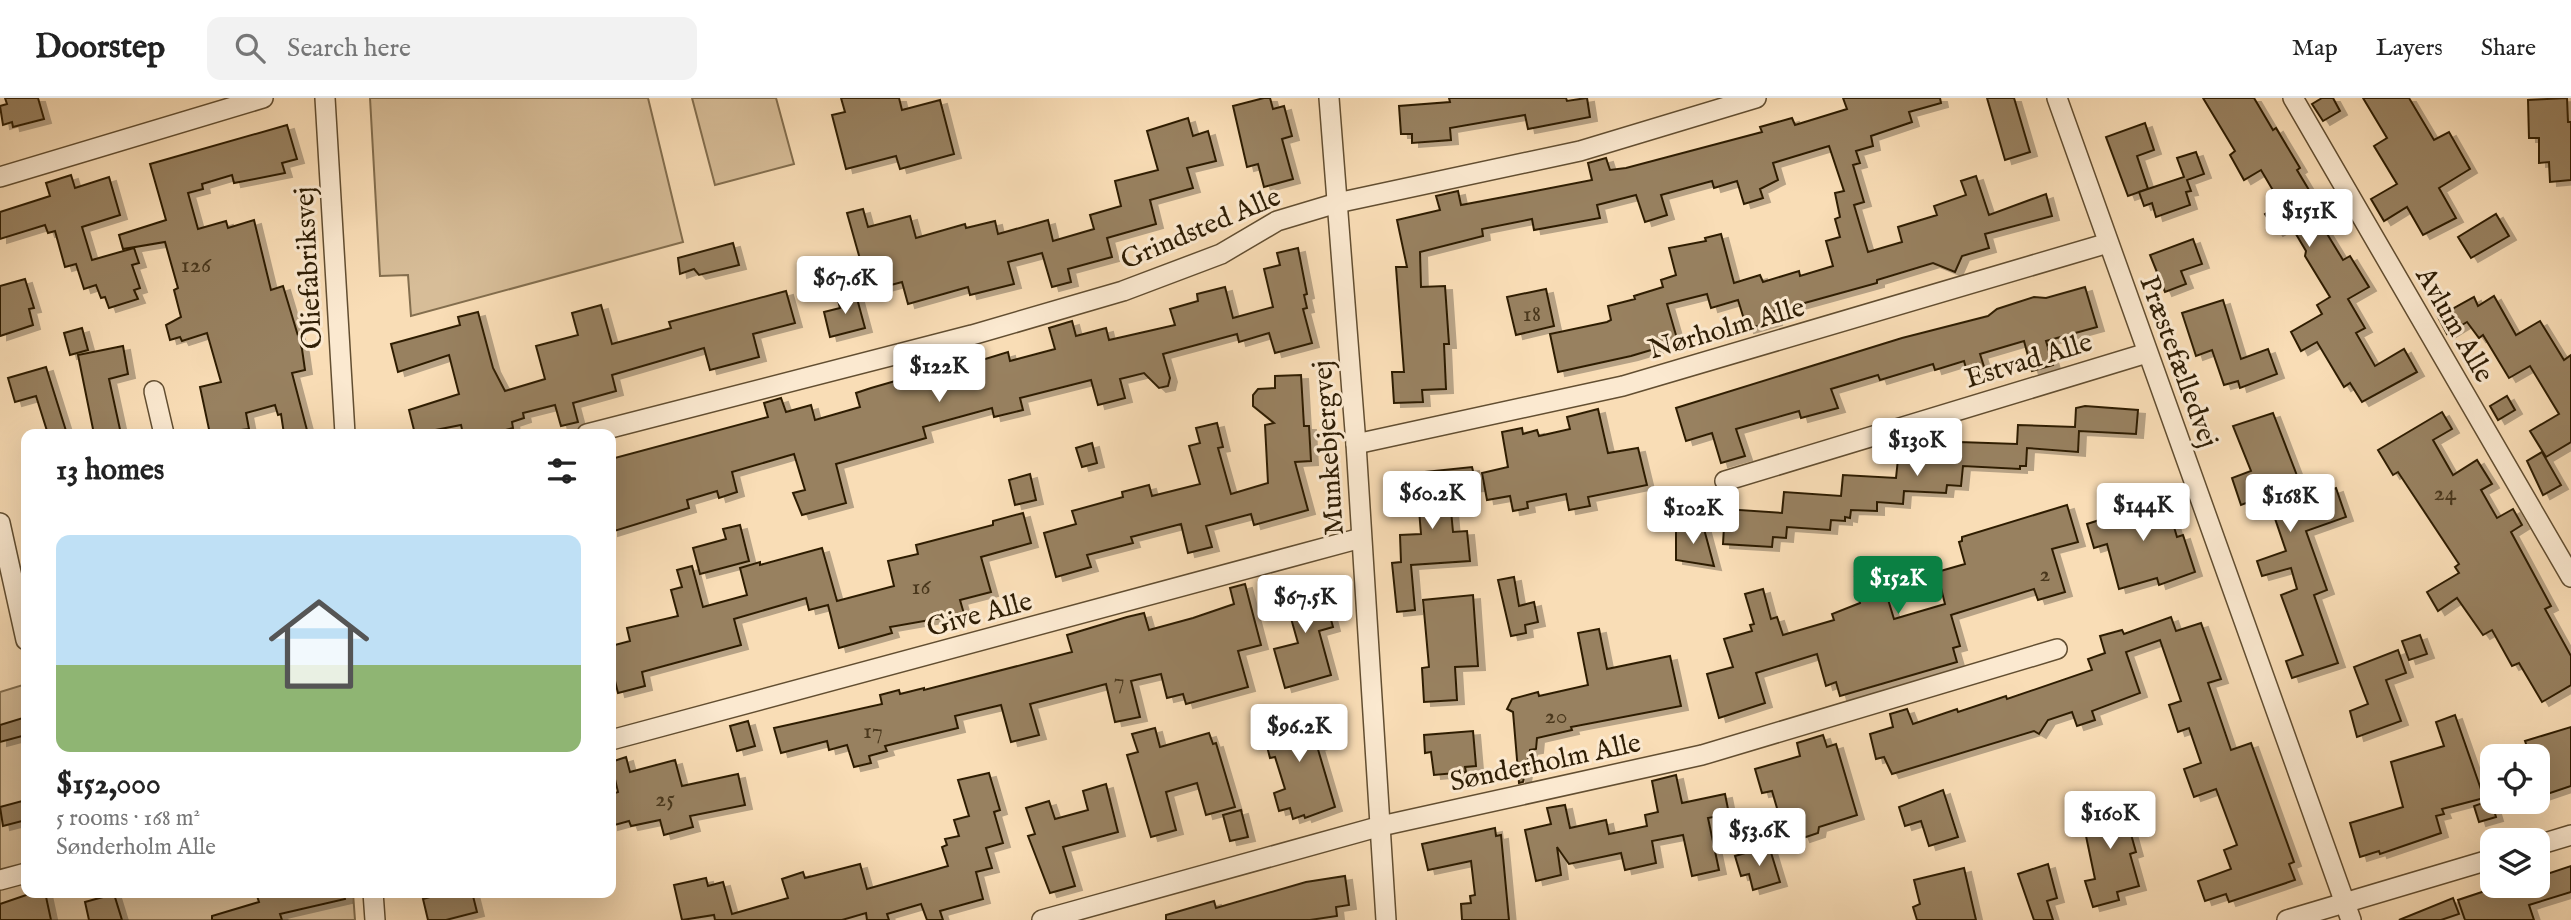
<!DOCTYPE html>
<meta charset="utf-8">
<style>
:root{--surface:#fff;--page:#f2f2f2;--text:#222;--muted:#767676;--line:#e0e0e0;--accent:#0b8043}
body{margin:0;font-family:"IM FELL English",serif;background:var(--page);color:var(--text);height:100vh;display:flex;flex-direction:column;font-size:26px;white-space:nowrap}
*{box-sizing:border-box;margin:0}
p{font-size:23px;color:var(--muted)}
.icon{flex:none;width:38px;height:38px;fill:none;stroke:currentColor;stroke-width:2;stroke-linecap:round;stroke-linejoin:round}
.map{position:relative;flex:1;overflow:hidden}
.sheet{position:absolute;left:21px;top:331px;width:595px;height:469px;display:flex;flex-direction:column;background:var(--surface);border-radius:14px;box-shadow:0 7px 28px #0002}
.sheet>*{flex:none}
.tools{position:absolute;left:2480px;top:646px;display:grid;gap:14px}
.tools a{display:grid;place-items:center;width:70px;height:70px;border-radius:14px;background:var(--surface);box-shadow:0 7px 28px #0002;font-size:35px}
.price{position:absolute;translate:-50% -60px;padding:0 16px;border-radius:7px;background:#fff;color:#222;font-size:23px;line-height:46px;filter:drop-shadow(0 2px 4px #0008)}
.price::after{content:'';position:absolute;left:50%;top:42px;width:21px;height:16px;margin-left:-10px;background:inherit;clip-path:polygon(0 0,100% 0,50% 100%)}
.price.on{background:var(--accent);color:#fff}
ul{padding:0;list-style:none}
li{display:grid;align-content:center;gap:14px;height:371px;padding:0 35px}
li+li{border-top:2px solid var(--line)}
li span{display:grid;place-items:center;height:217px;border-radius:14px;color:#555}
li>.icon{margin-inline-start:auto}
span .icon{width:126px;height:126px;fill:#fffc;stroke-width:1}
li b{font-size:30px}
h2{display:flex;justify-content:space-between;align-items:center;height:84px;padding:0 35px;font-size:30px}
header{display:flex;align-items:center;gap:42px;box-sizing:border-box;height:98px;padding:0 35px;background:var(--surface);border-bottom:2px solid var(--line)}
header strong{font-size:33px}
nav{display:flex;gap:38px;margin-inline-start:auto;font-size:24px}
.search{width:490px;height:63px;background:var(--page);display:flex;align-items:center;gap:18px;box-sizing:border-box;padding:0 24px;border-radius:14px;color:var(--muted);font-size:26px}
.map>svg:first-child{display:block}
.green{fill:#d7bd98;stroke:#836e4e;stroke-width:2}
.building{fill:#988161;stroke:#2f1e05;stroke-width:2;filter:url(#shadow)}
.lines{fill:none;stroke-linecap:round;stroke-linejoin:round}
.minor-casing{stroke:#624e31;stroke-width:22}
.minor{stroke:#fbe9d0;stroke-width:19}
.labels{text-anchor:middle;stroke-width:6;stroke-linejoin:round;paint-order:stroke}
.number-label{font-size:24px;fill:#49371c}
.street-label{font-size:28px;fill:#2f1e05;stroke:#fbe9d0}
</style>
<header>
<strong>Doorstep</strong>
<div class="search"><svg class="icon" aria-label="search" viewBox="0 0 24 24"><circle cx="10" cy="10" r="6"/><path d="M15 15l6 6"/></svg>Search here</div>
<nav><a>Map</a><a>Layers</a><a>Share</a></nav>
</header>
<div class="map">
<svg width="2571" height="822" viewBox="0 0 2571 822">
<defs>
<filter id="shadow"><feDropShadow dx="7" dy="4" stdDeviation="0" flood-color="#0004"/></filter>
</defs>
<rect width="100%" height="100%" fill="#f9ddb6"/>
<filter id="stains"><feTurbulence type="fractalNoise" baseFrequency=".00286" numOctaves="4"/><feColorMatrix values="0 0 0 0 .2 0 0 0 0 .09 0 0 0 0 .02 0 0 0 .5 -.17"/></filter>
<radialGradient id="worn" r=".72"><stop offset=".6" stop-color="#630" stop-opacity="0"/><stop offset="1" stop-color="#630" stop-opacity=".3"/></radialGradient>
<!-- green -->
<g class="green">
<polygon points="370,0 648,0 683,144 411,218 408,177 380,178"/>
<polygon points="692,0 776,0 794,66 715,87"/>
<polygon points="26,586 26,794 353,795 355,822 0,822 0,594"/>
</g>
<!-- building -->
<g class="building">
<polygon points="5,0 38,0 44,21 13,29 12,24 3,27 0,8 7,6"/>
<polygon points="841,0 899,0 902,12 940,2 954,56 900,71 896,58 846,71 832,17 845,14"/>
<polygon points="1264,0 1270,0 1273,11 1284,8 1292,38 1282,41 1293,81 1264,89 1258,66 1247,69 1233,8"/>
<polygon points="1449,0 1566,0 1567,3 1587,0 1590,19 1528,31 1525,17 1450,30 1451,42 1412,45 1412,36 1401,36 1399,8 1450,4"/>
<polygon points="1843,0 1940,0 1941,5 1909,14 1912,24 1871,38 1873,48 1856,53 1860,65 1853,67 1864,104 1854,107 1868,154 1902,144 1898,129 1937,117 1934,108 1966,97 1961,83 1976,78 1989,117 2046,96 2052,118 1985,136 1989,150 1962,158 1955,174 1933,165 1877,182 1877,185 1772,214 1775,223 1747,231 1738,202 1711,210 1707,196 1667,206 1678,244 1631,258 1558,274 1550,236 1607,224 1611,222 1608,208 1635,201 1634,198 1663,189 1661,182 1676,177 1669,150 1706,143 1705,140 1721,136 1734,185 1760,177 1763,184 1799,173 1800,178 1833,168 1826,143 1840,139 1835,121 1840,119 1835,95 1844,93 1829,48 1773,65 1778,82 1760,91 1763,100 1744,106 1737,83 1714,90 1712,83 1661,97 1667,117 1645,124 1636,97 1597,107 1600,120 1534,132 1532,121 1482,131 1483,138 1420,154 1421,189 1445,188 1449,246 1444,246 1446,291 1422,292 1423,304 1394,305 1392,274 1404,274 1396,169 1407,169 1397,122 1440,112 1436,98 1458,93 1461,107 1525,95 1592,82 1588,65 1606,60 1610,72 1626,70 1762,34 1760,29 1792,20 1795,27 1847,11"/>
<polygon points="1987,0 2014,0 2030,54 2005,62"/>
<polygon points="2203,0 2254,0 2273,32 2276,30 2300,70 2297,72 2321,112 2315,116 2343,162 2350,158 2369,189 2348,201 2365,230 2356,235 2375,268 2404,251 2417,274 2362,304 2350,285 2344,289 2317,244 2301,253 2291,234 2322,216 2317,207 2330,199 2305,158 2306,153 2290,126 2276,134 2265,116 2281,106 2261,72 2244,82 2230,57 2235,53"/>
<polygon points="2322,0 2333,0 2340,13 2323,23 2312,6"/>
<polygon points="2363,0 2409,0 2434,42 2449,34 2470,71 2439,90 2456,120 2423,137 2407,109 2384,123 2371,101 2397,86 2374,48 2387,40"/>
<polygon points="2567,0 2568,24 2571,24 2571,82 2550,84 2549,64 2539,65 2539,40 2529,40 2528,2"/>
<polygon points="1188,20 1193,38 1208,33 1216,63 1187,70 1193,90 1150,102 1156,126 1107,140 1112,159 1068,171 1071,184 1052,189 1042,155 1008,164 1014,186 970,197 968,189 908,206 902,184 869,193 847,115 863,111 868,129 910,118 916,140 965,126 966,130 995,123 998,136 1048,122 1053,143 1094,131 1090,117 1121,108 1115,83 1158,72 1147,33"/>
<polygon points="2145,25 2154,52 2137,58 2148,91 2128,98 2106,39"/>
<polygon points="287,27 297,61 282,65 285,75 234,85 232,77 202,86 203,91 188,95 198,131 226,123 228,130 254,122 271,192 283,188 302,251 305,272 292,275 308,336 284,336 281,316 278,317 275,307 246,315 249,331 210,336 200,289 221,284 207,235 182,243 180,239 170,242 166,227 181,219 174,192 178,190 165,144 123,151 119,137 166,122 150,66"/>
<polygon points="2196,54 2204,76 2187,82 2191,93 2186,94 2190,107 2156,119 2152,105 2144,108 2139,94 2184,79 2177,60"/>
<polygon points="71,77 75,90 109,79 120,117 82,129 92,162 134,150 139,165 132,167 140,190 134,192 138,201 109,210 105,199 101,200 96,187 84,191 76,166 65,169 55,133 48,135 45,127 0,141 0,114 50,98 46,85"/>
<polygon points="2496,116 2509,138 2471,160 2458,139"/>
<polygon points="2193,141 2202,166 2181,173 2186,186 2165,194 2150,157"/>
<polygon points="733,145 739,167 699,177 694,171 680,176 678,160"/>
<polygon points="1298,150 1307,196 1304,197 1307,210 1303,211 1312,245 1275,255 1269,235 1239,244 1237,236 1163,256 1170,280 1168,288 1159,290 1144,275 1120,281 1125,300 1098,307 1091,282 1020,300 1023,312 994,319 992,310 923,329 926,340 836,366 846,405 802,417 793,395 805,392 794,356 732,374 737,394 719,400 717,393 687,402 689,410 611,434 611,361 768,319 764,305 781,300 786,314 811,307 815,322 860,309 856,295 871,290 909,279 910,284 1008,254 1010,263 1055,251 1049,230 1072,223 1076,238 1106,230 1109,242 1175,227 1170,211 1198,203 1197,196 1225,189 1233,220 1273,209 1264,171 1280,167 1277,155"/>
<polygon points="25,181 34,210 29,211 33,227 0,238 0,188"/>
<polygon points="2085,189 2097,229 2046,243 2053,267 2032,273 2024,243 1980,256 1986,275 1969,281 1964,263 1935,272 1933,266 1880,282 1878,277 1831,291 1838,310 1801,320 1799,313 1736,331 1745,358 1721,365 1712,335 1686,343 1676,310 1902,240 1988,218 1997,211 2034,199 2046,200"/>
<polygon points="1546,191 1554,228 1516,237 1507,199"/>
<polygon points="786,193 795,225 753,236 759,259 710,272 704,250 612,277 616,293 573,305 578,324 561,328 555,307 523,315 524,320 512,324 513,330 491,336 463,336 461,327 415,336 409,312 459,296 449,257 398,274 391,246 460,227 458,219 478,214 493,270 505,293 545,281 536,248 578,237 572,215 601,207 612,246 671,230 669,224"/>
<polygon points="855,193 865,230 830,239 824,214 840,210 837,198"/>
<polygon points="2494,198 2516,237 2540,223 2564,262 2571,257 2571,344 2546,359 2530,333 2559,316 2530,268 2509,280 2483,237 2479,240 2467,224 2447,236 2438,219 2474,199 2478,208"/>
<polygon points="2223,202 2241,261 2268,251 2277,276 2240,290 2238,283 2224,287 2212,252 2196,258 2182,215"/>
<polygon points="82,230 88,252 70,257 64,235"/>
<polygon points="123,248 128,276 109,281 121,336 94,336 78,257"/>
<polygon points="46,269 67,336 48,336 36,298 15,304 8,280"/>
<polygon points="1301,277 1304,328 1309,328 1311,363 1295,364 1308,412 1254,427 1251,416 1206,428 1212,449 1188,455 1181,426 1131,439 1133,445 1087,457 1091,469 1056,479 1044,435 1076,426 1072,413 1123,399 1122,394 1149,387 1152,398 1200,386 1189,348 1200,345 1196,330 1217,325 1223,349 1218,350 1231,396 1268,385 1265,327 1274,325 1253,308 1253,297 1258,291 1275,290 1275,278"/>
<polygon points="2507,298 2515,312 2498,322 2490,308"/>
<polygon points="2085,308 2138,312 2136,336 2079,333 2078,354 2027,350 2026,368 2020,368 2020,371 1963,368 1961,388 1947,387 1946,395 1904,393 1903,406 1877,404 1877,413 1851,412 1850,420 1845,419 1845,423 1831,422 1830,432 1787,429 1786,440 1773,439 1772,449 1723,446 1725,411 1782,415 1784,394 1841,398 1843,377 1896,380 1898,361 1954,363 1955,346 1959,344 2017,346 2018,327 2075,329 2076,310"/>
<polygon points="1598,311 1608,355 1638,350 1647,387 1588,399 1590,408 1569,412 1566,396 1527,404 1528,410 1513,413 1510,398 1487,402 1482,375 1508,369 1502,334 1522,330 1523,336 1537,332 1539,338 1570,331 1567,319"/>
<polygon points="2442,314 2452,331 2433,342 2453,377 2477,362 2492,386 2481,392 2497,420 2513,411 2522,427 2511,434 2551,508 2545,511 2571,558 2571,587 2542,604 2519,565 2512,568 2492,532 2483,537 2457,500 2438,513 2427,494 2459,475 2455,469 2459,466 2398,374 2393,377 2378,352"/>
<polygon points="2273,315 2306,401 2336,390 2346,419 2306,433 2327,492 2314,497 2338,565 2292,580 2286,563 2303,557 2281,497 2297,491 2291,470 2262,478 2257,463 2286,453 2267,397 2241,407 2232,380 2251,373 2233,328"/>
<polygon points="1092,345 1097,365 1082,369 1076,350"/>
<polygon points="2542,354 2561,387 2543,397 2527,363"/>
<polygon points="1472,369 1477,389 1449,391 1453,434 1467,433 1470,463 1411,467 1415,512 1397,514 1392,465 1401,464 1400,437 1421,436 1416,375"/>
<polygon points="1030,376 1036,402 1015,407 1009,382"/>
<polygon points="2149,390 2153,405 2166,402 2177,439 2183,437 2195,474 2159,487 2157,480 2119,491 2107,446 2094,450 2087,426 2134,411 2129,396"/>
<polygon points="2067,407 2078,444 2052,451 2065,494 2038,502 2034,491 1951,517 1960,548 1953,550 1957,564 1840,598 1836,584 1826,588 1817,556 1756,575 1765,605 1719,620 1707,576 1733,569 1724,541 1752,533 1750,527 1754,526 1745,496 1763,491 1771,521 1777,519 1783,537 1834,522 1832,516 1860,505 1855,479 1867,475 1865,470 1886,464 1892,482 1883,485 1894,521 1945,506 1937,474 1965,466 1959,444 1962,443 1962,439"/>
<polygon points="1023,415 1031,445 981,459 991,494 960,502 964,516 890,529 892,535 839,550 828,507 809,512 806,500 734,521 741,547 642,574 645,588 618,595 611,567 611,548 630,543 627,530 678,518 671,492 682,489 677,472 692,468 703,509 747,497 740,470 760,464 760,467 822,450 837,503 894,488 888,463 918,456 916,447 993,427 993,423"/>
<polygon points="740,427 749,463 700,476 693,450 726,441 723,431"/>
<polygon points="1676,429 1704,431 1714,468 1676,462"/>
<polygon points="1514,479 1519,508 1534,504 1538,524 1525,527 1526,535 1511,538 1498,482"/>
<polygon points="1320,481 1333,529 1319,533 1331,577 1285,590 1274,551 1298,545 1283,492"/>
<polygon points="1245,486 1261,547 1238,553 1248,589 1186,606 1183,596 1167,600 1161,576 1131,583 1140,619 1115,624 1106,586 1030,606 1039,637 1011,644 1001,607 955,618 958,630 885,648 887,653 869,658 871,665 854,669 847,647 829,652 827,643 781,655 774,630 882,606 880,597 899,592 900,596 924,590 924,592 1072,554 1067,537 1127,519 1144,515 1149,532 1193,520 1234,506 1230,490"/>
<polygon points="1473,497 1478,568 1455,569 1457,602 1424,604 1422,570 1429,569 1423,502"/>
<polygon points="2171,519 2176,533 2201,525 2221,581 2208,585 2231,652 2251,645 2294,764 2289,766 2295,782 2229,804 2226,796 2205,803 2198,783 2231,771 2224,752 2237,747 2216,691 2194,699 2184,671 2201,665 2189,630 2178,634 2169,607 2181,603 2160,542 2126,554 2140,595 2092,613 2095,622 2077,628 2072,614 2048,622 2039,636 2034,633 1892,676 1884,659 1876,661 1870,636 1893,629 1890,616 1907,611 1913,626 1957,611 1958,614 2006,598 2007,601 2092,572 2088,561 2105,555 2100,538 2122,532 2124,536"/>
<polygon points="1599,531 1607,571 1670,558 1681,608 1571,629 1572,632 1537,640 1536,651 1530,652 1523,684 1519,685 1513,614 1507,611 1512,601 1538,594 1539,598 1588,587 1578,535"/>
<polygon points="2420,537 2427,556 2409,562 2402,543"/>
<polygon points="2398,552 2406,575 2386,582 2401,623 2357,639 2350,613 2368,606 2354,569"/>
<polygon points="1288,614 1291,627 1322,619 1329,645 1317,648 1335,709 1305,720 1304,717 1293,721 1290,710 1279,713 1274,695 1285,691 1275,659 1270,660 1260,621"/>
<polygon points="2455,617 2484,700 2442,711 2444,716 2436,718 2441,735 2380,756 2379,753 2360,759 2350,725 2403,709 2391,664 2444,648 2436,624"/>
<polygon points="26,619 26,637 0,644 0,627"/>
<polygon points="748,623 755,648 737,653 730,628"/>
<polygon points="2571,629 2571,688 2538,699 2538,658 2530,658 2525,643"/>
<polygon points="1155,630 1160,649 1209,635 1213,646 1216,645 1235,709 1206,717 1197,685 1166,694 1176,732 1151,739 1127,657 1138,654 1132,636"/>
<polygon points="1473,633 1476,668 1465,669 1466,674 1434,677 1431,654 1425,655 1424,637"/>
<polygon points="1823,637 1827,649 1836,646 1857,717 1819,729 1818,735 1803,740 1793,713 1779,717 1772,693 1762,695 1755,671 1800,658 1797,645"/>
<polygon points="626,659 630,674 675,662 682,688 738,676 745,707 690,718 693,729 664,737 660,722 631,728 629,723 611,728 611,696 618,694 611,664"/>
<polygon points="989,675 1000,712 994,714 1003,745 986,750 992,770 976,774 983,801 940,813 943,822 927,822 921,806 887,816 889,822 867,822 866,815 842,822 715,822 714,817 682,822 674,787 706,780 708,788 723,784 732,816 788,800 782,781 803,774 805,780 860,766 867,791 948,768 942,749 947,747 945,741 959,738 954,722 969,718 958,682"/>
<polygon points="1676,677 1682,705 1725,696 1729,716 1708,720 1719,772 1692,778 1683,737 1652,743 1656,765 1625,772 1621,755 1569,766 1557,749 1561,777 1536,783 1525,732 1551,726 1547,710 1565,707 1570,730 1606,722 1609,736 1647,728 1645,717 1658,714 1652,683"/>
<polygon points="1106,686 1118,734 1063,749 1075,788 1050,795 1028,738 1035,736 1026,710 1049,703 1055,721 1088,712 1083,693"/>
<polygon points="1943,692 1958,739 1929,748 1921,723 1905,728 1899,709"/>
<polygon points="2126,697 2132,721 2127,722 2136,754 2130,756 2139,788 2117,794 2119,802 2093,809 2085,783 2095,781 2082,719 2097,715 2094,706"/>
<polygon points="26,702 26,722 3,728 0,709"/>
<polygon points="2491,702 2496,719 2479,724 2474,708"/>
<polygon points="1241,712 1248,739 1230,743 1223,717"/>
<polygon points="1495,730 1496,738 1501,737 1509,822 1462,822 1461,806 1471,805 1470,798 1475,797 1471,763 1428,772 1422,746"/>
<polygon points="1769,748 1780,784 1753,792 1749,776 1741,778 1735,758"/>
<polygon points="2048,766 2057,800 2047,803 2053,822 2034,822 2018,776"/>
<polygon points="2571,768 2571,794 2529,807 2534,822 2465,822 2458,802 2500,788 2538,788 2538,779"/>
<polygon points="1964,770 1976,822 1917,822 1913,809 1920,806 1914,782"/>
<polygon points="1345,778 1349,807 1336,809 1337,818 1310,822 1166,822 1166,817 1214,803 1216,810 1306,784"/>
<polygon points="35,794 45,794 51,822 0,822 0,806"/>
<polygon points="269,794 344,794 345,801 280,816 282,822 212,822 212,818 259,804 257,798"/>
<polygon points="448,794 472,794 477,814 446,822 428,822 423,801"/>
<polygon points="114,796 122,822 89,822 85,804"/>
<polygon points="2453,800 2459,816 2441,822 2399,822"/>
</g>
<g class="lines">
<defs>
<g id="minor">
<polyline points="325,0 345,336"/>
<polyline points="1329,0 1356,346 1386,822"/>
<polyline points="2057,0 2351,822"/>
<polyline points="2293,0 2571,479"/>
<polyline points="0,79 263,0"/>
<polyline points="154,293 164,336"/>
<polyline points="587,336 972,237 1123,193 1221,156 1277,123 1337,105 1580,53 1756,0"/>
<polyline points="1356,346 1623,288 2108,145"/>
<polyline points="1725,383 2147,255"/>
<polyline points="0,425 26,542"/>
<polyline points="611,642 1361,440"/>
<polyline points="2538,747 2571,737"/>
<polyline points="0,782 26,775"/>
<polyline points="373,794 375,822"/>
<polyline points="1042,822 1381,728 1702,657 2057,551"/>
<polyline points="2287,822 2492,761"/>
</g>
</defs>
<!-- minor casing -->
<use href="#minor" class="minor-casing"/>
<!-- minor -->
<use href="#minor" class="minor"/>
</g>
<g class="labels">
<!-- number labels -->
<g class="number-label">
<text x="196" y="174">126</text>
<text x="1532" y="223">18</text>
<text x="2445" y="402">24</text>
<text x="2045" y="483">2</text>
<text x="921" y="496">16</text>
<text x="1119" y="590">7</text>
<text x="1556" y="625">20</text>
<text x="873" y="640">17</text>
<text x="665" y="708">25</text>
</g>
<!-- street labels -->
<g class="street-label">
<text transform="translate(1200 129) rotate(-23)" y="10">Grindsted Alle</text>
<text transform="translate(307 170) rotate(-93)" y="10">Oliefabriksvej</text>
<text transform="translate(2456 226) rotate(60)" y="10">Avlum Alle</text>
<text transform="translate(1726 229) rotate(-16)" y="10">Nørholm Alle</text>
<text transform="translate(2028 261) rotate(-17)" y="10">Estvad Alle</text>
<text transform="translate(2180 263) rotate(70)" y="10">Præstefælledvej</text>
<text transform="translate(1327 350) rotate(-94)" y="10">Munkebjergvej</text>
<text transform="translate(979 515) rotate(-15)" y="10">Give Alle</text>
<text transform="translate(1545 663) rotate(-12)" y="10">Sønderholm Alle</text>
</g>
</g>
<rect width="100%" height="100%" filter="url(#stains)"/>
<rect width="100%" height="100%" fill="url(#worn)"/>
</svg>
<div class="tools">
<a><svg class="icon" aria-label="locate" viewBox="0 0 24 24"><circle cx="12" cy="12" r="6"/><path d="M12 2v4M12 18v4M2 12h4M18 12h4"/></svg></a>
<a><svg class="icon" aria-label="layers" viewBox="0 0 24 24"><path d="M12 4l9 5-9 5-9-5zM3 14l9 5 9-5"/></svg></a>
</div>
<b class="price" style="left:2309px;top:151px">$151K</b>
<b class="price" style="left:845px;top:218px">$67.6K</b>
<b class="price" style="left:939px;top:306px">$122K</b>
<b class="price" style="left:1917px;top:380px">$130K</b>
<b class="price" style="left:1432px;top:433px">$60.2K</b>
<b class="price" style="left:2290px;top:436px">$168K</b>
<b class="price" style="left:2143px;top:445px">$144K</b>
<b class="price" style="left:1693px;top:448px">$102K</b>
<b class="price on" style="left:1898px;top:518px">$152K</b>
<b class="price" style="left:1305px;top:537px">$67.5K</b>
<b class="price" style="left:1299px;top:666px">$96.2K</b>
<b class="price" style="left:2110px;top:753px">$160K</b>
<b class="price" style="left:1759px;top:770px">$53.6K</b>
<section class="sheet">
<h2>13 homes<svg class="icon" aria-label="filters" viewBox="0 0 24 24"><path d="M4 7h16M4 17h16"/><circle cx="9" cy="7" r="2"/><circle cx="15" cy="17" r="2"/></svg></h2>
<ul>
<li><span style="background:linear-gradient(#bfe0f5 60%,#8fb573 0)"><svg class="icon" aria-label="home" viewBox="0 0 24 24"><path d="M3 11l9-7 9 7M6 9v11h12V9"/></svg></span><div><b>$152,000</b><p>5 rooms · 168 m²</p><p>Sønderholm Alle</p></div></li>
</ul>
</section>
</div>
